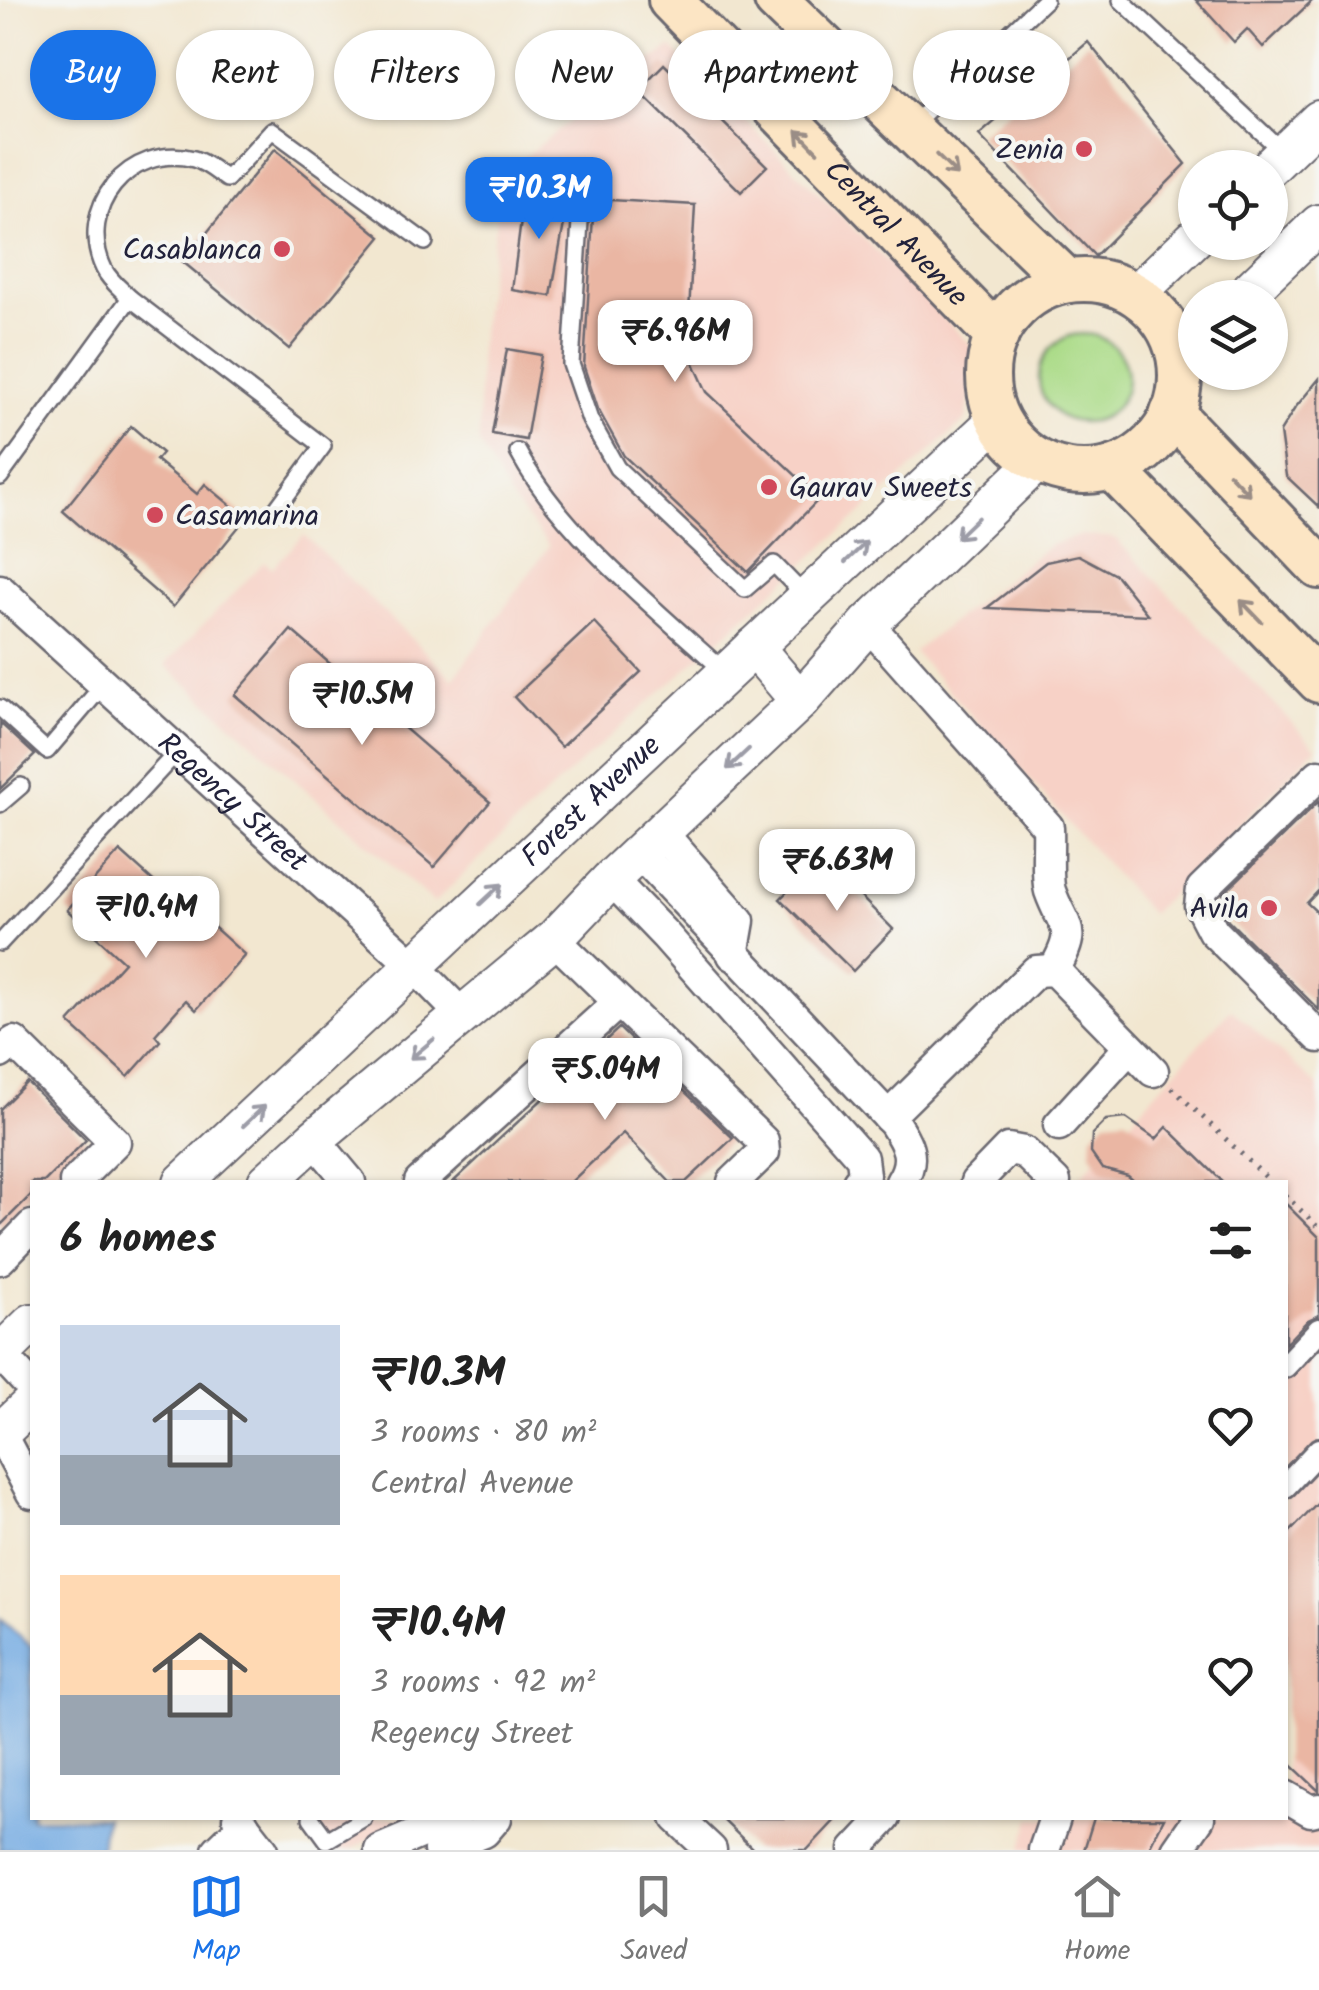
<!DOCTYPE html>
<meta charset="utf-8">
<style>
:root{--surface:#fff;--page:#f2f2f2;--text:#222;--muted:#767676;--line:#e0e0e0;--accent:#1a73e8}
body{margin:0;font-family:Kalam,sans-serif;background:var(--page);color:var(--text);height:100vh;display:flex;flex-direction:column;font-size:38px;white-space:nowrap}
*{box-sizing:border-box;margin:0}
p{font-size:32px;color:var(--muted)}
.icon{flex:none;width:55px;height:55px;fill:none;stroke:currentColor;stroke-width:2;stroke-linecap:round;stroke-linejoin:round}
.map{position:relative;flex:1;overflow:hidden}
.panel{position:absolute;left:30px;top:1180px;width:1258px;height:640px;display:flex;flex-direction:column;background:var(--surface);border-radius:0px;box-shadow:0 2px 8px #0004}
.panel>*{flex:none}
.top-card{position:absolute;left:30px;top:30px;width:1260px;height:90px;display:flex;gap:20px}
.fabs{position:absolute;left:1178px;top:150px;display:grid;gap:20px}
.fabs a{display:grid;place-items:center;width:110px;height:110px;border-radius:50%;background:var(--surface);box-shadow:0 2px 8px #0004;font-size:50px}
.price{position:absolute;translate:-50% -85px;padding:0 22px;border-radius:20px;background:#fff;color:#222;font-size:32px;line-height:65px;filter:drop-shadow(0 2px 5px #0008)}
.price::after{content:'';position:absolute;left:50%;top:60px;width:30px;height:22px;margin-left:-15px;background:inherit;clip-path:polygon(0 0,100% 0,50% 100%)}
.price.on{background:var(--accent);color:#fff}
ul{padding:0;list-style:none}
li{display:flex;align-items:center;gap:30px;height:250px;padding:0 30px}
li span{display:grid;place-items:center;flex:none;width:280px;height:200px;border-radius:0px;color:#555}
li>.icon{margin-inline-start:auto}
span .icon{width:120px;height:120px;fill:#fffc;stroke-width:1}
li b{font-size:42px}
h2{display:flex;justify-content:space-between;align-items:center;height:120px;padding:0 30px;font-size:42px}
.chip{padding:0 35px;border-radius:45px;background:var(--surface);box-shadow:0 2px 8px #0004;font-size:35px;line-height:90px}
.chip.on{background:var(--accent);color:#fff}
.menu{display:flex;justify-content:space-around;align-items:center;height:140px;border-top:2px solid var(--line);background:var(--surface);font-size:28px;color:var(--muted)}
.menu a{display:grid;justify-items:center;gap:5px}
.menu .on{color:var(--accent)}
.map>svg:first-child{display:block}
.built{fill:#f7d1c6}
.green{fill:#abdb88;stroke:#667e62;stroke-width:2.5}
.water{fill:#73aae2;stroke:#4a668e;stroke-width:2.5}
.building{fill:#eab6a3}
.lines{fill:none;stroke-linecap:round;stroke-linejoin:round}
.service-casing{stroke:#6b676f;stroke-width:20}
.pedestrian-casing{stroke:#6b676f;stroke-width:28}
.minor-casing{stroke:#6b676f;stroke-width:35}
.tertiary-casing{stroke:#6b676f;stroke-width:42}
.secondary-casing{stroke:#6b676f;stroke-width:48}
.path{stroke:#6b676f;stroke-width:5;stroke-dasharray:2.5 8;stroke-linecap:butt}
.service{stroke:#fff;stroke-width:15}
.pedestrian{stroke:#fff;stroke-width:22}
.minor{stroke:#fff;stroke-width:30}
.tertiary{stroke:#fff;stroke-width:38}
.secondary{stroke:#fce5c4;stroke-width:42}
.oneway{stroke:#9a8d86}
.oneway2{stroke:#9c9ca7}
.poi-dot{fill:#d1495b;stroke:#f6f6f2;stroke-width:4}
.labels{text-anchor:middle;stroke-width:8;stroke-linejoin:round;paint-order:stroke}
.poi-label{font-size:30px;fill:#22223b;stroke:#f6f6f2;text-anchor:end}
.street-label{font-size:30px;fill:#22223b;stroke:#f6f6f2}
</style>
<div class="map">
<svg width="1319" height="1850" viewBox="0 0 1319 1850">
<rect width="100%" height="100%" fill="#f6f6f2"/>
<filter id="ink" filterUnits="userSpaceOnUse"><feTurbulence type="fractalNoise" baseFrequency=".01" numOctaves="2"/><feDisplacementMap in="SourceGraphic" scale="20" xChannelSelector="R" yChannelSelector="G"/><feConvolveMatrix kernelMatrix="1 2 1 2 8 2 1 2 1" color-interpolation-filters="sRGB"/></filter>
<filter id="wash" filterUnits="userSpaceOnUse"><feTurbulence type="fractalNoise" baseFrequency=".0048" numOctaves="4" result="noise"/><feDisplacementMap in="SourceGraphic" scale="40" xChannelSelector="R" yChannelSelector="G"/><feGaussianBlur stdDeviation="2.25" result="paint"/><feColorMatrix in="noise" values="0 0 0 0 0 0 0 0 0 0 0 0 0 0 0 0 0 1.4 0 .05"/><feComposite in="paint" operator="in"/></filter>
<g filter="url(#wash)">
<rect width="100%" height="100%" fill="#f2e7d0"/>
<!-- built -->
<g class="built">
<polygon points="671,47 978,352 966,420 559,782 434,903 165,665 264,562 272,568 304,535 453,679 549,546 509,496 479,443 479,349 502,175 628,75"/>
<polygon points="1082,535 1115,538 1316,748 1151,914 914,652 1050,545"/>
<polygon points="1231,1009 1319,1087 1319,1850 1021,1850 1031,1818 1285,1818 1285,1182 1082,1182 1078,1179"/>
<polygon points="303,1818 414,1818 349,1850 325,1850"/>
</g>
<!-- green -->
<circle class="green" cx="1083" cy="378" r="44"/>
<!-- water -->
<polygon class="water" points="0,1619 32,1647 32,1818 105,1818 100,1850 0,1850"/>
<g id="blocks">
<!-- building -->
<g class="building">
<polygon points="1196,0 1313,0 1263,47 1247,29 1234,42"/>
<polygon points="1088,42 1186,164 1095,256 979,135"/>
<polygon points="664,64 767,166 741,192 638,90"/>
<polygon points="275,149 381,237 289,349 183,262"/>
<polygon points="525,190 569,196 551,296 512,290"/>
<polygon points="594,199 695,205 687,348 707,392 820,498 748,572 624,456 598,409 584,367"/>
<polygon points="507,349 541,355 526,440 492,434"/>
<polygon points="1319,379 1319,507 1286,476 1280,432 1295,408"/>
<polygon points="131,426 162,453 156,460 197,494 205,484 246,518 173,607 63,511"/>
<polygon points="1078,555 1117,576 1148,615 987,608 1046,562"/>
<polygon points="594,622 641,672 561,747 514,697"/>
<polygon points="291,630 490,802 434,867 235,695"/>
<polygon points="0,723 35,755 0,789"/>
<polygon points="1319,801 1319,890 1307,903 1319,914 1319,1010 1228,920 1223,910 1231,901 1223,894"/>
<polygon points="120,851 182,907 186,902 245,955 196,1010 186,1000 155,1035 160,1041 128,1077 69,1023 124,962 67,910"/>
<polygon points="821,857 893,929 853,971 780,899"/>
<polygon points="619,1028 733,1138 686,1182 670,1182 623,1133 571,1182 453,1182"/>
<polygon points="27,1082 86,1140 44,1182 32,1182 32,1194 0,1226 0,1109"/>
<polygon points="1126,1118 1156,1139 1167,1127 1223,1182 1135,1182 1128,1176 1102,1169 1091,1153 1092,1134 1106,1120"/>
<polygon points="1285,1203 1319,1237 1319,1315 1308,1320 1285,1344"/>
<polygon points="1319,1502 1319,1791 1285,1759 1285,1537"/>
<polygon points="721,1818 837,1818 807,1850 754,1850"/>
<polygon points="1094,1818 1164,1818 1148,1850 1084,1850"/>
</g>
</g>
</g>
<g filter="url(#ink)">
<use href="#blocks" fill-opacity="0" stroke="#6b676f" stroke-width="2.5"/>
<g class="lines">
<defs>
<g id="service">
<polyline points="1121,0 1284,153"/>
<polyline points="910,127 1045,0"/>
<polyline points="583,174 571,364 590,420 617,468 745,589 774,564 807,598"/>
<path d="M130 298C122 290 109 280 104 269 75 209 129 142 194 159 205 162 217 172 227 179L272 130 425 242"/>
<path d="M518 452C560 532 659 612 726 673"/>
<polyline points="0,477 130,298 323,446 275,511"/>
<polyline points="0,708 47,751 104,684"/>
<polyline points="0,804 21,786"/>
<polyline points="0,943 178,751"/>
<polyline points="311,1818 327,1840 364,1818"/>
</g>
<g id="pedestrian">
<polyline points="1285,1366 1319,1330"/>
<polyline points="1285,1486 1319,1450"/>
</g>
<g id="minor">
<path id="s1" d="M0 590 414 966 462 1015"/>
<path d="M868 624 1048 827C1049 843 1046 878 1050 891 1064 931 1079 926 1054 970"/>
<polyline points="1319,775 1202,889 1200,906 1213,931 1319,1037"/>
<polyline points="661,832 739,921 733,955"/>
<path d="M639 853 894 1123C908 1145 916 1158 901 1182"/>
<polyline points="611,879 665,935 862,1158 864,1175 858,1182"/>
<polyline points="554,939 763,1141 764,1152 733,1182"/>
<polyline points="0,1053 14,1042 115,1142 75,1182"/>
<polyline points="888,1117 1036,971 1054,970 1153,1071"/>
<polyline points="1059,1125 1129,1048"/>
<polyline points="314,1139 350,1182"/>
<polyline points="420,1182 619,1002"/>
<polyline points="976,1182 1008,1149 1024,1152 1055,1182"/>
<polyline points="0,1259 32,1226"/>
<polyline points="0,1353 32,1388"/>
<polyline points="0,1433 32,1493"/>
<polyline points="1285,1796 1311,1811 1319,1809"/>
<polyline points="238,1818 263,1850"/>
<polyline points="677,1818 711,1850"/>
<polyline points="218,1850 244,1825"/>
<polyline points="380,1850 455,1818"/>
<polyline points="439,1850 484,1832 496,1818"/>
<polyline points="855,1850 885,1818"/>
<polyline points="1044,1850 1055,1818"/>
<polyline points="1177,1850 1199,1818"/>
</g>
<g id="tertiary">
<polyline points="1269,168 1319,120"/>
<polyline points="1135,295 1195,238"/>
<polyline points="1242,298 1319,224"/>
<polyline points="1178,358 1195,342"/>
<polyline points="754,647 800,701"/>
<path id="s2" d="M183 1182 998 419"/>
<polyline points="267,1182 314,1139 554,939 611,879 800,701 868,624 1038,461"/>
<polyline points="0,1354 32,1323"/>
<polyline points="0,1433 32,1403"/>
</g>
<g id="secondary">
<path id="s3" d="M670 0 997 336"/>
<polyline points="776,0 1067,281"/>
<circle cx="1084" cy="376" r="96"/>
<polyline points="1172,413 1319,567"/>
<polyline points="1112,468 1319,681"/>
</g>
</defs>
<!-- service casing -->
<use href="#service" class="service-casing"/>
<!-- pedestrian casing -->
<use href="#pedestrian" class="pedestrian-casing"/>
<!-- minor casing -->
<use href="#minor" class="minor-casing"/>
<!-- tertiary casing -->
<use href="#tertiary" class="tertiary-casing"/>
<!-- secondary casing -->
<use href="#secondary" class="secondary-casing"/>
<!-- path -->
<g class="path">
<polyline points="1172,1088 1271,1182"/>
<polyline points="1285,1195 1319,1228"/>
</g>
<!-- service -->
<use href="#service" class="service"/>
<!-- pedestrian -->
<use href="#pedestrian" class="pedestrian"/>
<!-- minor -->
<use href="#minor" class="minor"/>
<!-- tertiary -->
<use href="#tertiary" class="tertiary"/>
<!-- secondary -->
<use href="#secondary" class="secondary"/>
</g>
<!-- one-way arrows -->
<defs><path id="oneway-shaft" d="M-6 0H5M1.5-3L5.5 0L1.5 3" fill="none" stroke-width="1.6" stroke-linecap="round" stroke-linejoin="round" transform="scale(2.5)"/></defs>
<g class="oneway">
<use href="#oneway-shaft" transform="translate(807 141) rotate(-134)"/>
<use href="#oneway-shaft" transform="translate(947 165) rotate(44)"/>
<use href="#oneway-shaft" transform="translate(1239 484) rotate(46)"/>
<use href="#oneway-shaft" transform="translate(1251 611) rotate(-134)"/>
</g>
<g class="oneway2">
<use href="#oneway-shaft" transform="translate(967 528) rotate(136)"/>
<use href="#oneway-shaft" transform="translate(856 552) rotate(-43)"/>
<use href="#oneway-shaft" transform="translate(738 759) rotate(137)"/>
<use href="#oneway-shaft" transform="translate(491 894) rotate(-43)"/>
<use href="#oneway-shaft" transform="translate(422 1049) rotate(140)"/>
<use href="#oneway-shaft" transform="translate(254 1116) rotate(-43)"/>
</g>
</g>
<!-- markers -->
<g class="poi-dot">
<circle cx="1084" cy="149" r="10"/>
<circle cx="282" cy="249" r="10"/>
<circle cx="769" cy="487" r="10"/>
<circle cx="155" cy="515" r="10"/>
<circle cx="1269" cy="908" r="10"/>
</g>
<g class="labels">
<!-- poi labels -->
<g class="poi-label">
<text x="1064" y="159">Zenia</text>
<text x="262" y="259">Casablanca</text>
<text x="789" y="497" text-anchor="start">Gaurav Sweets</text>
<text x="175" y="525" text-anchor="start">Casamarina</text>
<text x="1249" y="918">Avila</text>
</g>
<!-- street labels -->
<g class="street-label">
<text dy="10" stroke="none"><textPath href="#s3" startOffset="325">Central Avenue</textPath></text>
<text dy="10" stroke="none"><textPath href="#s1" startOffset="315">Regency Street</textPath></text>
<text dy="10" stroke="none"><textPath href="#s2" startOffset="558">Forest Avenue</textPath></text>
</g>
</g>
</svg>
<div class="fabs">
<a><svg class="icon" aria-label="locate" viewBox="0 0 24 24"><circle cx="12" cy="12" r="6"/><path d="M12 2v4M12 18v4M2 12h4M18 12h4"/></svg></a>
<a><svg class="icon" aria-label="layers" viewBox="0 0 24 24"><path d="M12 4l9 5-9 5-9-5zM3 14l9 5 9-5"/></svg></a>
</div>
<b class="price on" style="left:539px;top:242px">₹10.3M</b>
<b class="price" style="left:675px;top:385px">₹6.96M</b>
<b class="price" style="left:362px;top:748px">₹10.5M</b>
<b class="price" style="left:837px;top:914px">₹6.63M</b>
<b class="price" style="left:146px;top:961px">₹10.4M</b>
<b class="price" style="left:605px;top:1123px">₹5.04M</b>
<div class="top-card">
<a class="chip on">Buy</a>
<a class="chip">Rent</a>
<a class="chip">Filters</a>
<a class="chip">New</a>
<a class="chip">Apartment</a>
<a class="chip">House</a>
</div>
<section class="panel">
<h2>6 homes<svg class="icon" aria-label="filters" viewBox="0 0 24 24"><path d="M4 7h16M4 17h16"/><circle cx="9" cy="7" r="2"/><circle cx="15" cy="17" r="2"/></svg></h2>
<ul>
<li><span style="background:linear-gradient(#c9d6e8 65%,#9aa5b1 0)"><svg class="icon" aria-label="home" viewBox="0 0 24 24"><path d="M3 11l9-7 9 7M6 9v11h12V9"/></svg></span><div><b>₹10.3M</b><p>3 rooms · 80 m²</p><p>Central Avenue</p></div><svg class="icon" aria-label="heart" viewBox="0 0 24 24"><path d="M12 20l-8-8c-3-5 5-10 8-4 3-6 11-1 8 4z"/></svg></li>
<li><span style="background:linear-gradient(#ffd9b3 60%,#9aa5b1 0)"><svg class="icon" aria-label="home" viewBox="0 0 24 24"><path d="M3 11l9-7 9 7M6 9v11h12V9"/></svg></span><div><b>₹10.4M</b><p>3 rooms · 92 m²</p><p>Regency Street</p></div><svg class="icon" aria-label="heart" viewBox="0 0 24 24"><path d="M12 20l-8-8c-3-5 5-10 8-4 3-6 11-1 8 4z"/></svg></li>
</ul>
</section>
</div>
<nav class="menu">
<a class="on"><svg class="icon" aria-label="map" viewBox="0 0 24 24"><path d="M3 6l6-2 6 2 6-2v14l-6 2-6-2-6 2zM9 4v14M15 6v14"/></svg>Map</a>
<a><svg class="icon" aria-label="saved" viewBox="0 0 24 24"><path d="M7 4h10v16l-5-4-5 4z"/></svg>Saved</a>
<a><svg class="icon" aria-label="home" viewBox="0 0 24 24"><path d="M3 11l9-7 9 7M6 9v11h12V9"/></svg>Home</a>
</nav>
